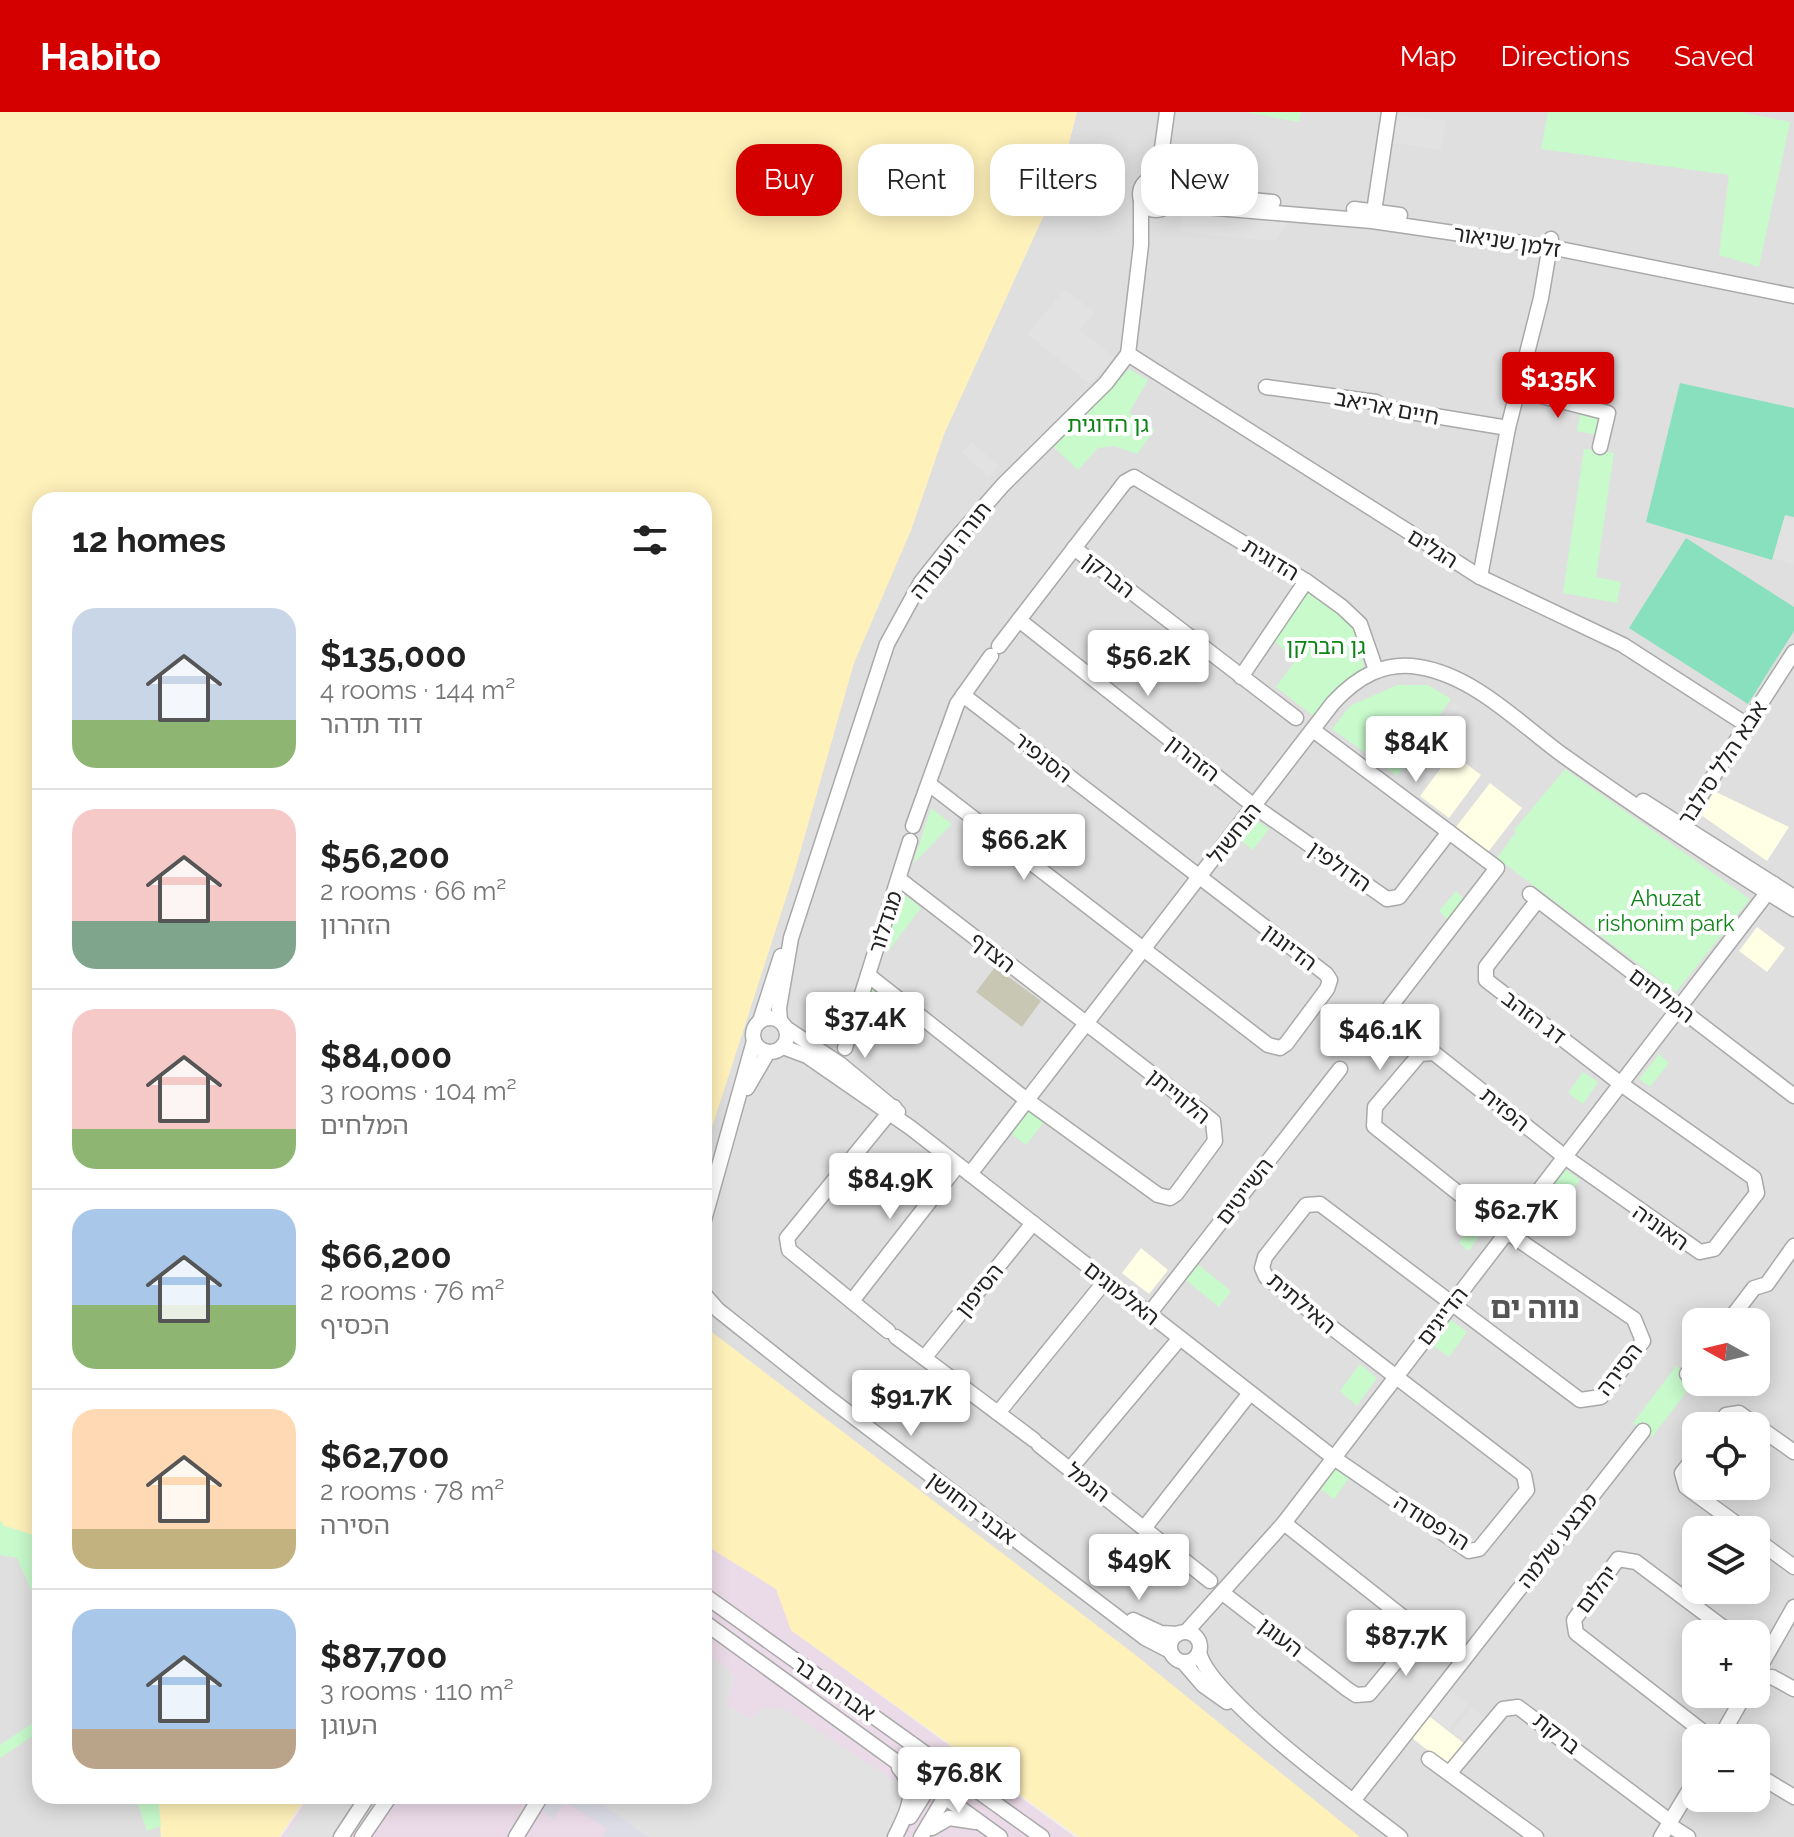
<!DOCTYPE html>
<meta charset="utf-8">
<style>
:root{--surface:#fff;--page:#f2f2f2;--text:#222;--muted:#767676;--line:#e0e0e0;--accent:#d40000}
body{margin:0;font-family:Raleway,"Noto Sans Hebrew",sans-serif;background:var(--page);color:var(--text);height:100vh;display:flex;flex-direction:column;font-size:30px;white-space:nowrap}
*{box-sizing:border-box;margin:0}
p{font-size:26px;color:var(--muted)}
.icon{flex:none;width:44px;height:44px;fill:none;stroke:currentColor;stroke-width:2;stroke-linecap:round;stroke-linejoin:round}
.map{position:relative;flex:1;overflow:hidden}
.details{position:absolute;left:32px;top:380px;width:680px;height:1312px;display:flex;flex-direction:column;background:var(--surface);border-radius:24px;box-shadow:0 4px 20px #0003}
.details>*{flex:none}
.top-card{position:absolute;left:736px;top:32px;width:760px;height:72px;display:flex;gap:16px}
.needle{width:52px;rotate:278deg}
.buttons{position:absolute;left:1682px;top:1196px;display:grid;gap:16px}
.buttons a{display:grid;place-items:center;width:88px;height:88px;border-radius:16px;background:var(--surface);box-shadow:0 4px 20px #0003;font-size:40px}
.price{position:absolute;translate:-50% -68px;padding:0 18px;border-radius:8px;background:#fff;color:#222;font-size:26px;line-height:52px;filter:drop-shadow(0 2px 4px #0008)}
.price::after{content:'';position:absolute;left:50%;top:48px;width:24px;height:18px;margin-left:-12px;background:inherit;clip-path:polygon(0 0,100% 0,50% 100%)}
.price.selected{background:var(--accent);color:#fff}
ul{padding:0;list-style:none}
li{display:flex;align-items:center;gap:24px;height:200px;padding:0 40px}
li+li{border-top:2px solid var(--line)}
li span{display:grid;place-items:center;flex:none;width:224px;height:160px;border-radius:24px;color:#555}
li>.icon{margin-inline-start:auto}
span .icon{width:96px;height:96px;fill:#fffc;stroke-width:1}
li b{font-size:34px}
h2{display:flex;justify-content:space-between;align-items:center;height:96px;padding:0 40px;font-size:34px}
.pill{padding:0 28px;border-radius:24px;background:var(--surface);box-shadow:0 4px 20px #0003;font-size:28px;line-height:72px}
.pill.selected{background:var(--accent);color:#fff}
header{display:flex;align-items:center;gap:48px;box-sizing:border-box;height:112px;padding:0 40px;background:var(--accent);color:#fff}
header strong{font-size:38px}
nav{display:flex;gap:44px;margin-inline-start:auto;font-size:28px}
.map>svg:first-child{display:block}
.residential{fill:#e0dfdf;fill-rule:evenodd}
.industrial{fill:#ebdbe8}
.education{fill:#ffffe5}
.construction{fill:#c7c7b4}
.sand{fill:#fff1ba}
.park{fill:#c8facc}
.pitch{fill:#88e0be}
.parking{fill:#e2e2e2}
.plaza{fill:#dddde8}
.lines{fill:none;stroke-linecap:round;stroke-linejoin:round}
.minor-casing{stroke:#a9a9a9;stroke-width:17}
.minor{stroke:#fff;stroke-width:14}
.labels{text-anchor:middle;stroke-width:8;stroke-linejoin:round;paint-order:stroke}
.street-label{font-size:22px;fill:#222;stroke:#fff}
.park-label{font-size:22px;fill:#0c8416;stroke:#fff}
.district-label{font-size:30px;font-weight:bold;fill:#555;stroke:#fff}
</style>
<header>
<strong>Habito</strong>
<nav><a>Map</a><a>Directions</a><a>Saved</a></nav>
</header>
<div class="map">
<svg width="1794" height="1725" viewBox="0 0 1794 1725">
<rect width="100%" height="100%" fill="#f2efe9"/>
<!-- residential -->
<g class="residential">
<path d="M1077 0H1794V1725H1358L704 1225V1017L835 580 911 418 944 322 1058 72ZM1696 1210H1756V1270H1696ZM1696 1314H1756V1374H1696ZM1696 1418H1756V1478H1696ZM1696 1522H1756V1582H1696ZM1696 1626H1756V1686H1696Z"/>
<polygon points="0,1395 40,1473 40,1684 147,1684 168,1725 0,1725"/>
</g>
<!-- industrial -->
<polygon class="industrial" points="704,1432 777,1477 791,1518 1075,1725 281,1725 309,1684 704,1684"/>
<!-- education -->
<g class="education">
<polygon points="1452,641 1481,663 1449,706 1420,684"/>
<polygon points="1490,671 1522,696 1488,740 1456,715"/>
<polygon points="1714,679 1789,715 1767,749 1701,703"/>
<polygon points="1757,815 1785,836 1767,860 1739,839"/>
<polygon points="1141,1136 1168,1158 1149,1182 1122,1161"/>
<polygon points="1429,1604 1466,1633 1449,1655 1412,1626"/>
</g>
<!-- construction -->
<polygon class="construction" points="995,855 1041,889 1022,915 976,880"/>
<!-- sand -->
<g class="sand">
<polygon points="0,0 1077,0 1058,72 944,322 911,418 854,551 795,758 704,1040 704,388 40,388 40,1441 31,1422 4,1414 0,1408"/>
<polygon points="704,1214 1133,1541 1360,1725 1079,1725 791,1518 776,1477 704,1432"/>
<polygon points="158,1684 307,1684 279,1725 161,1725"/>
</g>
<!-- park -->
<g class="park">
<polygon points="1245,0 1301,0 1299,10"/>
<polygon points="1548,0 1741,0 1790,10 1759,155 1719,143 1729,63 1541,37"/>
<polygon points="1129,257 1148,268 1129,301 1155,317 1137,342 1114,334 1098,336 1078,358 1054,335"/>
<polygon points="1581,299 1600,303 1596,323 1577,319"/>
<polygon points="1584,337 1614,341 1596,465 1621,470 1617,491 1563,481"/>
<polygon points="1307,479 1355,514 1364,557 1339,577 1316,606 1276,575 1296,548 1274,529"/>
<polygon points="1397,573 1428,573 1451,587 1397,664 1332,617 1350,594"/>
<polygon points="1565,657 1750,787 1676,880 1497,746 1516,720 1514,718"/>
<polygon points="931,696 952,712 913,752"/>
<polygon points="1252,706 1269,717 1253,738 1236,725"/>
<polygon points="1456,779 1465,788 1448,808 1439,799"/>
<polygon points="901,780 921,796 886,842"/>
<polygon points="870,874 886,889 868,919 859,913"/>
<polygon points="1659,942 1669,951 1650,975 1639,967"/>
<polygon points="1583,960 1598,970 1583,992 1568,981"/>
<polygon points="1027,996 1044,1010 1026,1033 1009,1020"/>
<polygon points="1564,1056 1580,1068 1559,1096 1543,1083"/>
<polygon points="1472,1113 1482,1120 1469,1139 1459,1131"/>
<polygon points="1194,1149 1231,1179 1219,1195 1182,1165"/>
<polygon points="1450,1207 1467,1220 1449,1245 1432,1233"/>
<polygon points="1360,1252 1377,1266 1357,1294 1340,1279"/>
<polygon points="1676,1254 1695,1269 1652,1325 1633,1311"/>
<polygon points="1334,1353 1350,1365 1334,1387 1318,1375"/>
<polygon points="0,1408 4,1414 31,1422 40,1441 40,1498 17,1446 0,1443"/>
<polygon points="40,1598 40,1619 0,1646 0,1633 37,1608"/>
<polygon points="135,1684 158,1684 161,1714 147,1719"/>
</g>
<!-- pitch -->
<g class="pitch">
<polygon points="1680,271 1794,296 1794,405 1785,403 1772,448 1646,410"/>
<polygon points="1686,426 1794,495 1794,519 1748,592 1629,516"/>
</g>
<!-- parking -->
<g class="parking">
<polygon points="1397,3 1446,9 1441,38 1394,31"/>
<polygon points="1183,98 1294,104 1275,129 1179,120"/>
<polygon points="1064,178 1095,200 1080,218 1114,245 1090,272 1027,222"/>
<polygon points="971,330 999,354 989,365 962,341"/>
<polygon points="1785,404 1794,407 1794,453 1773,446"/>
<polygon points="1454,591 1467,600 1421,665 1408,655"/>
<polygon points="704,1540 727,1556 735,1566 727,1593 750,1607 765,1595 783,1596 903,1674 904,1690 888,1725 648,1725 591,1684 704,1684"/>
<polygon points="1449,1578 1468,1592 1449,1617 1431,1603"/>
<polygon points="1471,1595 1488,1608 1469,1632 1452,1619"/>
<polygon points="312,1684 364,1684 336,1725 285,1725"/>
</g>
<!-- plaza -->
<polygon class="plaza" points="552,1684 591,1684 648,1725 603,1725 607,1717 565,1689 553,1707 543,1699"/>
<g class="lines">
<defs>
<g id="minor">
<circle cx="1156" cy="82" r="16"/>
<polyline points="1163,67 1159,58 1167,0"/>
<polyline points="1171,75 1187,82 1273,90"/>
<polyline points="1169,92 1372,109 1550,135 1794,184"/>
<polyline points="1354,97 1400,103"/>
<polyline points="1373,106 1389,0"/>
<polyline points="1128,242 1480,465 1623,533 1747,613"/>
<polyline points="1266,275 1376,290 1386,296 1508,316"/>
<polyline points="1518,278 1608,301 1600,335"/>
<polyline points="1074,436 1296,606"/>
<polyline points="1480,465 1508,316 1541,186 1551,127"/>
<polyline points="1019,508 1254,694 1387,787 1399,785 1449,720"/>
<polyline points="999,534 1125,370 1134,365 1306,469 1342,495 1360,512 1376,558"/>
<polyline points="1241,565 1306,469"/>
<polyline points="1313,618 1497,756 1380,908"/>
<polyline points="929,672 1268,933 1280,936 1286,932 1327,877 1330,868 1326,862 963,583"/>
<polyline points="1643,689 1794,785"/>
<polyline points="913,714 957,592 991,544"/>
<polyline points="1679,717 1794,540"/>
<polyline points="1530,782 1794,984"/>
<polyline points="868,863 1028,989 1158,1083 1170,1086 1176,1082 1215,1029 1213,1009 899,767"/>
<circle cx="770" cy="923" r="17"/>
<polyline points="760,909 781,844"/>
<polyline points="780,909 779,896 791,826 887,532 921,470 952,431 1003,373 1106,271 1128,242 1141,133 1141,88"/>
<polyline points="786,916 840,952 898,1000"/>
<polyline points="783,935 807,944 911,1016 1334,1346 1469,1439 1479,1437 1527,1378 1524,1363 1266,1165 1262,1156 1265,1145 1306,1093 1320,1092 1580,1288 1601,1285 1643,1229 1634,1207 1507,1120 1374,1014 1375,995 1420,942 1434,941 1565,1045 1700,1140 1714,1137 1757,1081 1754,1066 1621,972 1486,868 1486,855 1537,789"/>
<polyline points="845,936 910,729"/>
<polyline points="747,976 768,940"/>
<path d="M970 1062 1333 591C1357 565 1384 549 1419 555 1475 564 1521 613 1564 644 1639 697 1716 749 1794 797"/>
<polyline points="704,1108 754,929"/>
<polyline points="704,1182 718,1198 825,1283 1145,1526 1170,1539"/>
<polyline points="852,1189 958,1053"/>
<polyline points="1149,1202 1340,957"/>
<polyline points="1728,1210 1754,1176 1767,1172 1794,1134"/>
<polyline points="888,1219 789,1138 787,1126 894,995"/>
<polyline points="896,1225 1034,1328"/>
<polyline points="925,1245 1033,1111"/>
<polyline points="1687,1262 1696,1251"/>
<polyline points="998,1301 1106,1168"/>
<polyline points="1718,1314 1726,1303 1739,1301 1794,1340"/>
<polyline points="1039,1333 1210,1469"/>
<polyline points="1696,1343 1682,1361 1686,1375 1745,1418"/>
<polyline points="1070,1357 1180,1226"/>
<polyline points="1145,1415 1250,1281"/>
<polyline points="1756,1427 1794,1455"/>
<polyline points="1224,1482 1347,1577 1356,1583 1369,1582 1413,1529 1416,1519 1413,1513 1284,1411"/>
<polyline points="704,1483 1042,1725"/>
<polyline points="1133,1508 1161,1521 1178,1522"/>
<polyline points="704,1510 1000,1725"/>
<polyline points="1186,1520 1284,1411 1774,772"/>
<circle cx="1185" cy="1535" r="15"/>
<path d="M1199 1540C1209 1585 1359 1693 1400 1725"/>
<polyline points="1184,1551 1203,1573 1227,1590"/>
<polyline points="1756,1562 1794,1495"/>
<polyline points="1772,1565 1794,1577"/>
<polyline points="1711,1626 1576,1521 1574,1508 1618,1447 1636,1450 1732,1522"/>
<polyline points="1720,1626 1745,1582"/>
<polyline points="1429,1647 1536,1725"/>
<polyline points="1451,1659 1503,1597 1518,1595 1671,1710"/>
<polyline points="1756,1662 1794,1685"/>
<polyline points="1353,1689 1643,1319"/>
<polyline points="910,1705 930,1673 953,1660"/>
<polyline points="1669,1713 1688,1725"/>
<polyline points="932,1716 949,1706 976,1710"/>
<polyline points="341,1725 368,1684"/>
<polyline points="362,1725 390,1684"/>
<polyline points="516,1725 541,1684"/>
<path d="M895 1725C907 1700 920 1680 899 1656"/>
<polyline points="921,1725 949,1678"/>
<polyline points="1661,1725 1696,1667"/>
</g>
</defs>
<!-- minor casing -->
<use href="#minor" class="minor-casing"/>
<!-- minor -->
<use href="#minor" class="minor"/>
</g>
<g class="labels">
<!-- street labels -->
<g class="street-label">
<text transform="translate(1507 129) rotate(9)" y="8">זלמן שניאור</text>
<text transform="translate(1387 295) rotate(11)" y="8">חיים אריאב</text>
<text transform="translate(1433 436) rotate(32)" y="8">הגלים</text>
<text transform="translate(950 438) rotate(-52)" y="8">תורה ועבודה</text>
<text transform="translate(1271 447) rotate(31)" y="8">הדוגית</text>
<text transform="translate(1109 463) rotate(38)" y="8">הברקן</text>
<text transform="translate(1043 645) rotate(38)" y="8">הסנפיר</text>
<text transform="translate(1193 646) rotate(38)" y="8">הזהרון</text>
<text transform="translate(1722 651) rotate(-57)" y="8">אבא הלל סילבר</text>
<text transform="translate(1234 721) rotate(-52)" y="8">הנחשול</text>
<text transform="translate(1340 754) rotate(35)" y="8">הדולפין</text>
<text transform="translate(885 810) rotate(-72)" y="8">מגדלור</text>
<text transform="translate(1290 835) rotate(37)" y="8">הדיונון</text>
<text transform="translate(993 840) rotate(38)" y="8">הצדף</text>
<text transform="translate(1662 883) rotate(37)" y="8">המלחים</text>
<text transform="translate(1534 905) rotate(37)" y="8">דג הזהב</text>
<text transform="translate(1179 984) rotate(39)" y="8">הלווייתן</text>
<text transform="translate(1505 997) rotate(39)" y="8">הפזית</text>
<text transform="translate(1244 1079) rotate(-52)" y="8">השייטים</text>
<text transform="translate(1661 1115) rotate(35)" y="8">האוניה</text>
<text transform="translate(979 1178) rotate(-51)" y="8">הסיפון</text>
<text transform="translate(1122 1181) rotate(38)" y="8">האלמוגים</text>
<text transform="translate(1302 1191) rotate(40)" y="8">האילתית</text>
<text transform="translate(1442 1204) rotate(-52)" y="8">הדייגים</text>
<text transform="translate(1619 1257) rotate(-53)" y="8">הסירה</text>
<text transform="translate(1088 1370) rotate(38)" y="8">הנמל</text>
<text transform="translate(972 1396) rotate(37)" y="8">אבני החושן</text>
<text transform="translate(1432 1410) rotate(32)" y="8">הרפסודה</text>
<text transform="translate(1557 1428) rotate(-52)" y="8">מבצע שלמה</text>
<text transform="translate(1596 1477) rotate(-53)" y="8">יהלום</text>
<text transform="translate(1281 1525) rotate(38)" y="8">העוגן</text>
<text transform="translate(834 1576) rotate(35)" y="8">אברהם בר</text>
<text transform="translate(1557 1621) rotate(38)" y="8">ברקת</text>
</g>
<!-- park labels -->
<g class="park-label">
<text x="1108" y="320">גן הדוגית</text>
<text x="1326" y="542">גן הברקן</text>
<text x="1666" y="794">Ahuzat<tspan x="1666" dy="25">rishonim park</tspan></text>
</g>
<!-- district labels -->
<g class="district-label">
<text x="1535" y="1206">נווה ים</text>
</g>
</g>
</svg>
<div class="buttons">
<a><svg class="needle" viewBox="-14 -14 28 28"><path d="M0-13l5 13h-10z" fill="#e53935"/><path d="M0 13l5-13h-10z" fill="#767676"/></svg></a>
<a><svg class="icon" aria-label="locate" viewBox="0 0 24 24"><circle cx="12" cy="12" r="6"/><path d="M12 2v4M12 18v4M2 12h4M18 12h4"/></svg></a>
<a><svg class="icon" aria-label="layers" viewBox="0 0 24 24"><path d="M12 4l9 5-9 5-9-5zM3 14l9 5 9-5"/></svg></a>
<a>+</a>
<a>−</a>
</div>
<b class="price selected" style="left:1558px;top:308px">$135K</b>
<b class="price" style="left:1148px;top:586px">$56.2K</b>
<b class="price" style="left:1416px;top:672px">$84K</b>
<b class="price" style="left:1024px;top:770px">$66.2K</b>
<b class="price" style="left:865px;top:948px">$37.4K</b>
<b class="price" style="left:1380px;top:960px">$46.1K</b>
<b class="price" style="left:890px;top:1109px">$84.9K</b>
<b class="price" style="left:1516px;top:1140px">$62.7K</b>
<b class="price" style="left:911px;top:1326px">$91.7K</b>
<b class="price" style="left:1139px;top:1490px">$49K</b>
<b class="price" style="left:1406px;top:1566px">$87.7K</b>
<b class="price" style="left:959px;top:1703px">$76.8K</b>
<div class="top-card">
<a class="pill selected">Buy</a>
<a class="pill">Rent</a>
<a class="pill">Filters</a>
<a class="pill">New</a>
</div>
<section class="details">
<h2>12 homes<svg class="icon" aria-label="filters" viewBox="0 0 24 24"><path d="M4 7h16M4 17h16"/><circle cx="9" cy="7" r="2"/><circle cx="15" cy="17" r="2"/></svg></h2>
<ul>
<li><span style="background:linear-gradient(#c9d6e8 70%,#8fb573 0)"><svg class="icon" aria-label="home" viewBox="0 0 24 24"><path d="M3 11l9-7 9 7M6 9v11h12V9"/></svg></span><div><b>$135,000</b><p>4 rooms · 144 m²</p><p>דוד תדהר</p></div></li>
<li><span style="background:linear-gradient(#f6c9c9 70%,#7fa58c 0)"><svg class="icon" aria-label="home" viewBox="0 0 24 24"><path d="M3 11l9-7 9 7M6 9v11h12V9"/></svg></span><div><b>$56,200</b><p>2 rooms · 66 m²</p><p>הזהרון</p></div></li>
<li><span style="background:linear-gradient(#f6c9c9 75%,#8fb573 0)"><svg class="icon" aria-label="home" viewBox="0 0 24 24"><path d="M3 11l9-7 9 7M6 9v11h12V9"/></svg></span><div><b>$84,000</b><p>3 rooms · 104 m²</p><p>המלחים</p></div></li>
<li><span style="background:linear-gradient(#a9c7e8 60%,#8fb573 0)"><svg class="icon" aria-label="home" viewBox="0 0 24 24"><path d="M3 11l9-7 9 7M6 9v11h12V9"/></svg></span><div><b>$66,200</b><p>2 rooms · 76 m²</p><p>הכסיף</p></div></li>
<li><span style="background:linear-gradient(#ffd9b3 75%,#c2b280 0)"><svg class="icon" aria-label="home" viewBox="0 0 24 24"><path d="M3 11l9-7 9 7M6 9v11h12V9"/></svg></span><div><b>$62,700</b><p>2 rooms · 78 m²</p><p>הסירה</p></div></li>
<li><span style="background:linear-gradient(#a9c7e8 75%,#b9a48a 0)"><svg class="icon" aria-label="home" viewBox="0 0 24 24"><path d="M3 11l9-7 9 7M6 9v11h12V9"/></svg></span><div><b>$87,700</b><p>3 rooms · 110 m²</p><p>העוגן</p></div></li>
</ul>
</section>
</div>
